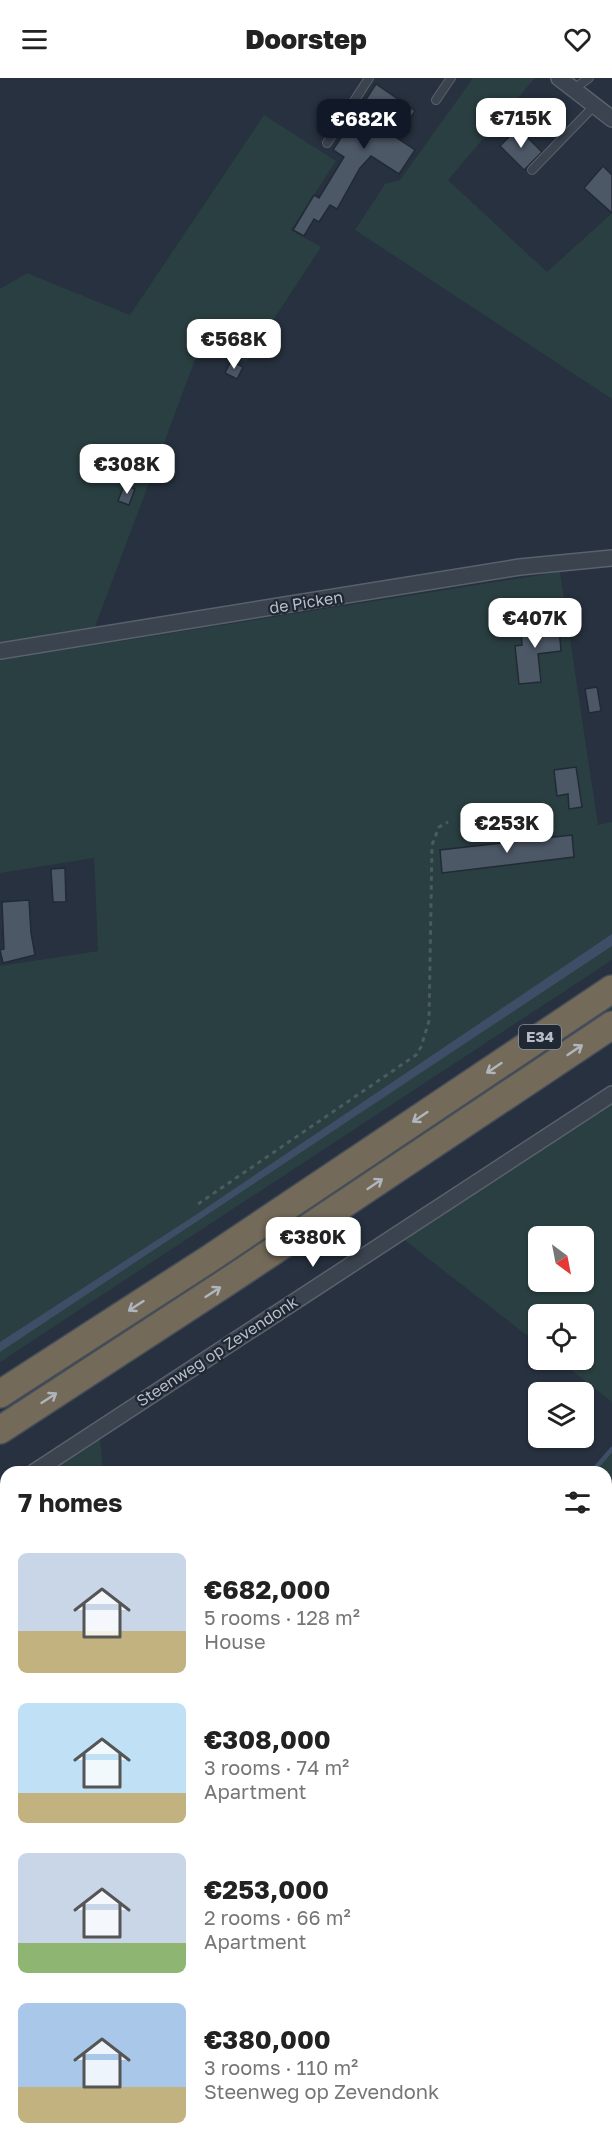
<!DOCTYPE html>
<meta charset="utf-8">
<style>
:root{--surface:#fff;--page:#f6f6f6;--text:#222;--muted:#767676;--accent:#111827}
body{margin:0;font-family:"Golos Text",sans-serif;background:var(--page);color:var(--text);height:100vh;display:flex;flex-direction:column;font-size:22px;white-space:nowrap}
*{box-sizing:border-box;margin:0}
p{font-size:20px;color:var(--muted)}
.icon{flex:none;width:33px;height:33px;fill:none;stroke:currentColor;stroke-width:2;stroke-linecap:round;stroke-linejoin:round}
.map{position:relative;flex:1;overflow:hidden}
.drawer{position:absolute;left:0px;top:1388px;width:612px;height:686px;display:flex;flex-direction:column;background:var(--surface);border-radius:18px 18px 0 0;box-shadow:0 2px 4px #0004}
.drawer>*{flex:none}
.needle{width:39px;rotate:148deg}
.fabs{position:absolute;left:528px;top:1148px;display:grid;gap:12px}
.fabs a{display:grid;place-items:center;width:66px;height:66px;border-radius:9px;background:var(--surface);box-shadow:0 2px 4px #0004;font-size:30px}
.price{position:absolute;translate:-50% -51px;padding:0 14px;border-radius:12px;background:#fff;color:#222;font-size:20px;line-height:39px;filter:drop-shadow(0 2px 3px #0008)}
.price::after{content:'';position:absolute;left:50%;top:36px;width:18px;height:14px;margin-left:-9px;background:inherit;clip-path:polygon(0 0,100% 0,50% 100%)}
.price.current{background:var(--accent);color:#fff}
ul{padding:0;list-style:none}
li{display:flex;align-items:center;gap:18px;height:150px;padding:0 18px}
li span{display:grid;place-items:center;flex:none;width:168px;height:120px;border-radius:9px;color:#555}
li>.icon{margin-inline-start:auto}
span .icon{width:72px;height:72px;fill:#fffc;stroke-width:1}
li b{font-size:26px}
h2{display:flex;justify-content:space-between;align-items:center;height:72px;padding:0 18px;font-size:26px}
header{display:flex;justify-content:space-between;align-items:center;height:78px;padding:0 18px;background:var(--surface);font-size:27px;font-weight:800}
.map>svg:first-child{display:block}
.green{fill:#2a3f41;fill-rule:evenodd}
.water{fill:#3e4e66}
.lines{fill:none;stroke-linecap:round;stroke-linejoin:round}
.stream{stroke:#3e4e66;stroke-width:4.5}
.building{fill:#4d5867;stroke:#222a36;stroke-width:1.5}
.service-casing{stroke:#59616c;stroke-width:10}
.minor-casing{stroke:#59616c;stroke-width:18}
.motorway-casing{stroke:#464e59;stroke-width:30}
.path{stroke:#495c5f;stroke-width:3;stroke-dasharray:4.5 4.5;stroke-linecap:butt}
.service{stroke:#3b434f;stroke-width:8}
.minor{stroke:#3b434f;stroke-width:15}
.motorway{stroke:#746a59;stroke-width:27}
.oneway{stroke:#b0b6be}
.labels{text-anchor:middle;stroke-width:4.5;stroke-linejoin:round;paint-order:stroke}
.shield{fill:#202834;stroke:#8a919c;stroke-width:1.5}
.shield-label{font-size:15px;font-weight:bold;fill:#b7bec9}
.street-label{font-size:16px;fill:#b7bec9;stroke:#202834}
</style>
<header><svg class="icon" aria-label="menu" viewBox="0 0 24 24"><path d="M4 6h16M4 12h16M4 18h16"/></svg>Doorstep<svg class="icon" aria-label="heart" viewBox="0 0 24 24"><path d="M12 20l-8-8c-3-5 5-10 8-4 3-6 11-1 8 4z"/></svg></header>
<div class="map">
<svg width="612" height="2072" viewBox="0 0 612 2072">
<rect width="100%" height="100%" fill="#27313f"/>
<!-- green -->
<g class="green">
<polygon points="473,0 535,0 448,102 547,194 612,135 612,321 355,152 385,106 400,102"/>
<polygon points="264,37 336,83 291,152 321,169 246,284 201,266 95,549 0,565 0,211 27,195 130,237"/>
<polygon points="560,494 598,747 612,744 612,882 0,1284 0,888 98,873 94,780 0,795 0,582"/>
<polygon points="612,922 612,932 279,1157 274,1150"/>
<path d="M612 1023V1324L557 1281H584V1236H538V1266L403 1161ZM538 1158H584V1203H538Z"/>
<polygon points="100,1361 103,1393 51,1393"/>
<polygon points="612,1371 612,2072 0,2072 0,1427 6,1423 6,2067 606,2067 606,1394 592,1393"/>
</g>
<!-- water -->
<polygon class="water" points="612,856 612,868 0,1274 0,1264 197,1136"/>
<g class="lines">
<!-- stream -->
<g class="stream">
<polyline points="592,1394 612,1371"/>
<polyline points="0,1611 6,1613"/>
</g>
</g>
<!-- building -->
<g class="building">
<polygon points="376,6 415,33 397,60 415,72 399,96 371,78 360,90 337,131 330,127 319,144 314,141 304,158 293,152 314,117 319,120 344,79 333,72"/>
<polygon points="518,50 542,74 524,92 500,68"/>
<polygon points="603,88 612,97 612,135 584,110"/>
<polygon points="231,283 243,289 237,301 225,295"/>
<polygon points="124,407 135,411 129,427 118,423"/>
<polygon points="534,539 536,551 559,548 561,573 538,576 541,604 519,606 515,568 522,567 520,540"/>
<polygon points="597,609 601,633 589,635 585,611"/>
<polygon points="576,689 582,729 569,731 568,716 557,718 554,692"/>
<polygon points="572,757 574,779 442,795 440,772"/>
<polygon points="65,790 66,824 53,824 51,791"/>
<polygon points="29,822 31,855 35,877 3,885 0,872 4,871 2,824"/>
</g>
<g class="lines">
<defs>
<g id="service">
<polyline points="575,10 589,0"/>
<polyline points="436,22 451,0"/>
<polyline points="327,65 369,0"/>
<polyline points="532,92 595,27"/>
</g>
<g id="minor">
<polyline points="559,0 612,41"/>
<polyline points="0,573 520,489 612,480"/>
<polyline points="34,1394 612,1016"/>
<polyline points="0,1416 6,1412"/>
</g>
<g id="motorway">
<polyline points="0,1316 209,1181 612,911"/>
<polyline points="0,1352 227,1204 612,947"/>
</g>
</defs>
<!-- service casing -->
<use href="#service" class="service-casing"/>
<!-- minor casing -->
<use href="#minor" class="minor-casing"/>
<!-- motorway casing -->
<use href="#motorway" class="motorway-casing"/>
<!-- path -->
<polyline class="path" points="198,1126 416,977 421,969 429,943 432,767 439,749 448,744"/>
<!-- service -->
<use href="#service" class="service"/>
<!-- minor -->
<use href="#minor" class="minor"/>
<!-- motorway -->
<use href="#motorway" class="motorway"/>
</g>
<!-- one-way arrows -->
<defs><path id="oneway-shaft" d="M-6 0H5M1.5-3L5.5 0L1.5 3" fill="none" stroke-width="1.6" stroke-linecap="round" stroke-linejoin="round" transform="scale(1.5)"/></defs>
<g class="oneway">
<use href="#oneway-shaft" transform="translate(575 972) rotate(-34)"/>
<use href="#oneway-shaft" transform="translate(494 990) rotate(146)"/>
<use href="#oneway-shaft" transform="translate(420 1039) rotate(146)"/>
<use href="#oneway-shaft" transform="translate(375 1106) rotate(-34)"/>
<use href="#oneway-shaft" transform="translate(213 1214) rotate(-33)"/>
<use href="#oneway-shaft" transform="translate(136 1228) rotate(147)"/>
<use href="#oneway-shaft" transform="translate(49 1320) rotate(-33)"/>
</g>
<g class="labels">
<!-- shield labels -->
<rect class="shield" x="519" y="947" width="42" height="24" rx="4.5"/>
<g class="shield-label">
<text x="540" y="964">E34</text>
</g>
<!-- street labels -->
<g class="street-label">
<text transform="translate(306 524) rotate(-9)" y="6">de Picken</text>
<text transform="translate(217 1273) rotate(-33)" y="6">Steenweg op Zevendonk</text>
</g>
</g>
</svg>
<div class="fabs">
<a><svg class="needle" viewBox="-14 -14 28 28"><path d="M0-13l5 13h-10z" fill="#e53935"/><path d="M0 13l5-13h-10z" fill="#767676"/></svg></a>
<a><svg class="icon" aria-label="locate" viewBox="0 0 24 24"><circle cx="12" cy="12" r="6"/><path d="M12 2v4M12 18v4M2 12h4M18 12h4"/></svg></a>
<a><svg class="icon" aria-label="layers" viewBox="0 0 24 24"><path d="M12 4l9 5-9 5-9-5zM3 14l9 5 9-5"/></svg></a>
</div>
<b class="price" style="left:521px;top:71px">€715K</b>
<b class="price current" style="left:364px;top:72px">€682K</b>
<b class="price" style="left:234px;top:292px">€568K</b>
<b class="price" style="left:127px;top:417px">€308K</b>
<b class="price" style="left:535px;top:571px">€407K</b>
<b class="price" style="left:507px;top:776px">€253K</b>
<b class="price" style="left:313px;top:1190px">€380K</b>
<section class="drawer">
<h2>7 homes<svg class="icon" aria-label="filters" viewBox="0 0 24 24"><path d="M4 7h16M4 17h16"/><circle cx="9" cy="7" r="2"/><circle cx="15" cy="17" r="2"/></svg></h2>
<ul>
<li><span style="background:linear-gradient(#c9d6e8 65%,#c2b280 0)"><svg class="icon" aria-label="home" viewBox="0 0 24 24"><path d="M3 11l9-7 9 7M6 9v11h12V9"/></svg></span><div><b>€682,000</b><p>5 rooms · 128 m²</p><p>House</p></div></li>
<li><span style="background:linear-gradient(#bfe0f5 75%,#c2b280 0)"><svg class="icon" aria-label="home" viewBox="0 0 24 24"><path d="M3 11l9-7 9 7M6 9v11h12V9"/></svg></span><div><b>€308,000</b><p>3 rooms · 74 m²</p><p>Apartment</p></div></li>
<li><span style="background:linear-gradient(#c9d6e8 75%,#8fb573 0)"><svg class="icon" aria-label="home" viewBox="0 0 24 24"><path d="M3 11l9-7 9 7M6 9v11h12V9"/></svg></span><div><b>€253,000</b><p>2 rooms · 66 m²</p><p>Apartment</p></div></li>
<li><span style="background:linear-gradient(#a9c7e8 70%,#c2b280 0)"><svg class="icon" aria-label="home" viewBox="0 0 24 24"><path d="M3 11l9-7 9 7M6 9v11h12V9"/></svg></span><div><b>€380,000</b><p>3 rooms · 110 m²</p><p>Steenweg op Zevendonk</p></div></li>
</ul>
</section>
</div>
